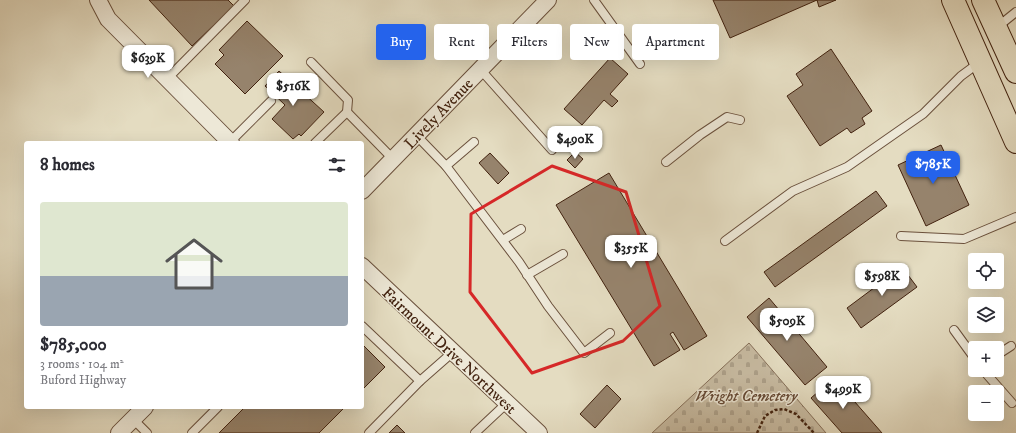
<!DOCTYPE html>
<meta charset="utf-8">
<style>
:root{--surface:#fff;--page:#f7f7f7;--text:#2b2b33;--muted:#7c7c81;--line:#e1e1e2;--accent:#2563eb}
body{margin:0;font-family:"IM FELL DW Pica",serif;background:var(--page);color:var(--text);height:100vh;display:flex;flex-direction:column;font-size:15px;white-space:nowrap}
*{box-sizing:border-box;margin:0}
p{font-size:13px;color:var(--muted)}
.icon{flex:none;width:22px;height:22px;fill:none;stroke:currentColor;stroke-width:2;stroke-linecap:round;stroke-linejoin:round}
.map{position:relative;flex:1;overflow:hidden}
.details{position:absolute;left:24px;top:141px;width:340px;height:268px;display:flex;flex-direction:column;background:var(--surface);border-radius:4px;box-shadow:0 4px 16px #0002}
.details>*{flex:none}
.hud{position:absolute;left:376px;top:24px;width:380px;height:36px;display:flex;gap:8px}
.controls{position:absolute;left:968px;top:253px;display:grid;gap:8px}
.controls a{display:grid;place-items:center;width:36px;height:36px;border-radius:4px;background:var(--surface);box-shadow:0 4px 16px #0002;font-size:20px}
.price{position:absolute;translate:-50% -34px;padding:0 9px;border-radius:8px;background:#fff;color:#222;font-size:13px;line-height:26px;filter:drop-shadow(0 1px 2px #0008)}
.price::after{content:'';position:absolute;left:50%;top:24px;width:12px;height:9px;margin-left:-6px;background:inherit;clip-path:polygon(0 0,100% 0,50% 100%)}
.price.current{background:var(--accent);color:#fff}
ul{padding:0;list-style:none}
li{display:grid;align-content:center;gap:8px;height:212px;padding:0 16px}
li+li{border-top:1px solid var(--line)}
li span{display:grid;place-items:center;height:124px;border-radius:4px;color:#555}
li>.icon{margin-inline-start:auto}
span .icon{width:72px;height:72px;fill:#fffc;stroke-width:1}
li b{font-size:17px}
h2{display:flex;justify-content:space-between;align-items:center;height:48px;padding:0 16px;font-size:17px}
.pill{padding:0 14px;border-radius:4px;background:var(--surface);box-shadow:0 4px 16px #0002;font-size:14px;line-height:36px}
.pill.current{background:var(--accent);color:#fff}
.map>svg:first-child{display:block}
.cemetery{fill:url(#cemetery-stones);stroke:#856f59}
.building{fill:#96836c;stroke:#42220f}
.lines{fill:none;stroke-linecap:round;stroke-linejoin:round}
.service-casing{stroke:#6a503c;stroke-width:10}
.minor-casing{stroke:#6a503c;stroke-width:18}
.primary-casing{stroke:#42220f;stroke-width:24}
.path{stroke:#42220f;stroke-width:2.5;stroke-dasharray:3 2;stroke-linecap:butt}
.service{stroke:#ede8d7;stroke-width:8}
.minor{stroke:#ede8d7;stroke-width:16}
.primary{stroke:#e4dcc1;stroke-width:22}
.marked{fill:none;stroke:#d62828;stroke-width:3;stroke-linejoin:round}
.labels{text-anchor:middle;stroke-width:3;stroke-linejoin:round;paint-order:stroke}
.street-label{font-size:16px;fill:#42220f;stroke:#ede8d7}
.park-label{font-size:16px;font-style:italic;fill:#644834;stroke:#ede8d7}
</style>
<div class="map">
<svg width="1016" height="433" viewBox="0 0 1016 433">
<defs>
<pattern id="cemetery-stones" width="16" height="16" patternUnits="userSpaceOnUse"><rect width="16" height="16" fill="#c8bca3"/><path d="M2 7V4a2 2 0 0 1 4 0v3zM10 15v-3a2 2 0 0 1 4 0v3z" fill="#ada18b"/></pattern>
</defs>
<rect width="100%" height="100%" fill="#e4dcc1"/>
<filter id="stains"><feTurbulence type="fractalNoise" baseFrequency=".005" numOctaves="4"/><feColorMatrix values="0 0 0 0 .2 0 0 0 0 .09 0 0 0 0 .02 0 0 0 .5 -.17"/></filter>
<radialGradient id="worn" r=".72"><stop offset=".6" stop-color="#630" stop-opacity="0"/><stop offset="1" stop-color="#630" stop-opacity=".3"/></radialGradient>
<!-- cemetery -->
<polygon class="cemetery" points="749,343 826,433 652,433"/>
<!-- building -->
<g class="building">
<polygon points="149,0 228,0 234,6 192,46"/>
<polygon points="713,0 836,0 819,7 817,0 730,38"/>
<polygon points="247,21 283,56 245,94 215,64 224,55 219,50"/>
<polygon points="831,49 872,111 862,118 865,124 851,133 847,128 820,146 787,96 803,85 796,74"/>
<polygon points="610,58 628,74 610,94 618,101 612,107 604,100 582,125 564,109"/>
<polygon points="279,71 324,112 301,136 299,134 293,139 272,119 285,105 265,86"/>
<polygon points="941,145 969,205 926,226 898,165"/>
<polygon points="575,152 583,159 575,168 567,160"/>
<polygon points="490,153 509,173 498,184 479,163"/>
<polygon points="609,173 707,336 684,350 673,332 670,334 680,350 654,366 556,205"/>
<polygon points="876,191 887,206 775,287 764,272"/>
<polygon points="902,267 917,287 861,328 847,308"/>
<polygon points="769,298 827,367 805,385 747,317"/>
<polygon points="362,344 385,367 362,390"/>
<polygon points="834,378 882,433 842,433 811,398"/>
<polygon points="607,385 621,399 595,428 580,414"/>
<polygon points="245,407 345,407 319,433 219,433"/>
<polygon points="397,425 405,433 389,433"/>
</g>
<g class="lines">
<defs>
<g id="service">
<polyline points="594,0 640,64"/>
<polyline points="996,28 1016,12"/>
<polyline points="311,62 348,100 347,112"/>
<polyline points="480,69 552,150"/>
<polyline points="167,79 245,0"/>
<polyline points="416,135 446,166 519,262 548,306 584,353 610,333"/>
<polyline points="230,142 271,101"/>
<polyline points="315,143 347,112 393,159"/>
<polyline points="666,162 700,135 727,117 740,120"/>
<polyline points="446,166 474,142"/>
<polyline points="901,236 964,239 1016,217"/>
<polyline points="503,240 521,229"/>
<polyline points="725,241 793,191 847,167 923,114 961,76 980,62"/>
<polyline points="527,275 563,254"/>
<polyline points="362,326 420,381"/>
<polyline points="954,330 975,359"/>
<polyline points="997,355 1011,346"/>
<polyline points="983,370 1012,403"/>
<polyline points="133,419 147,433"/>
<polyline points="192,433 218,407"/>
<polyline points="369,433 420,381 453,352"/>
<polyline points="475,433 507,403"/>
</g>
<g id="minor">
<polyline points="98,0 108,19 231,143"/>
<polyline points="362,191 548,0"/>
<polyline points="362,266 539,433"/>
<polyline points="119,433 145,407"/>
</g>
<g id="primary">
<polyline points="953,0 1016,142"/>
<polyline points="983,0 1016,72"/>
</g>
</defs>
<!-- service casing -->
<use href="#service" class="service-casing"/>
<!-- minor casing -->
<use href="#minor" class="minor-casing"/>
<!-- primary casing -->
<use href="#primary" class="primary-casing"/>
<!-- path -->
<polyline class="path" points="757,433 765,416 775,410 784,409 796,414 814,433"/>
<!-- service -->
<use href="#service" class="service"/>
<!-- minor -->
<use href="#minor" class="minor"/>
<!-- primary -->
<use href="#primary" class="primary"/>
</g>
<!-- marked area -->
<path class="marked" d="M552 166 626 192 660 306 623 341 532 373 470 292 471 214Z"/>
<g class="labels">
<!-- street labels -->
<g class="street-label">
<text transform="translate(438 113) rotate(-46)" y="6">Lively Avenue</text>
<text transform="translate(450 350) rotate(43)" y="6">Fairmount Drive Northwest</text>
</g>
<!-- park labels -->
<g class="park-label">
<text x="746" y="401">Wright Cemetery</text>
</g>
</g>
<rect width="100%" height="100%" filter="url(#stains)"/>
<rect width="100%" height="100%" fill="url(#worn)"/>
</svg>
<div class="controls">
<a><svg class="icon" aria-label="locate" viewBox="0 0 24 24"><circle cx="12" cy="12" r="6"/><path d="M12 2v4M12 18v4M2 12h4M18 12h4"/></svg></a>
<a><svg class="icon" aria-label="layers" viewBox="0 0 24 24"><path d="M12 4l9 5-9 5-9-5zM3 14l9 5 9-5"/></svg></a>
<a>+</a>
<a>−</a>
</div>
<b class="price" style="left:148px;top:79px">$639K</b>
<b class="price" style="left:293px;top:107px">$516K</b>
<b class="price" style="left:575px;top:160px">$490K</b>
<b class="price current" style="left:933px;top:185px">$785K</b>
<b class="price" style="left:631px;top:269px">$355K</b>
<b class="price" style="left:882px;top:297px">$598K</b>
<b class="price" style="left:787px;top:342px">$509K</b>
<b class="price" style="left:843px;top:410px">$499K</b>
<div class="hud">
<a class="pill current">Buy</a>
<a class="pill">Rent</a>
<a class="pill">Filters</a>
<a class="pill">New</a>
<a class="pill">Apartment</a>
</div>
<section class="details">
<h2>8 homes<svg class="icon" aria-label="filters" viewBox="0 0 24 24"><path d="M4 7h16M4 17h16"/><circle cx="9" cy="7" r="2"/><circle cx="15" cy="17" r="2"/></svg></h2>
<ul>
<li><span style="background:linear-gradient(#dfe7d0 60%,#9aa5b1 0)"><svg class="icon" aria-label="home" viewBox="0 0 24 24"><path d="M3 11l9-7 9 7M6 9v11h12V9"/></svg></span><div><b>$785,000</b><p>3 rooms · 104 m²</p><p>Buford Highway</p></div></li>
</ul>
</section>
</div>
